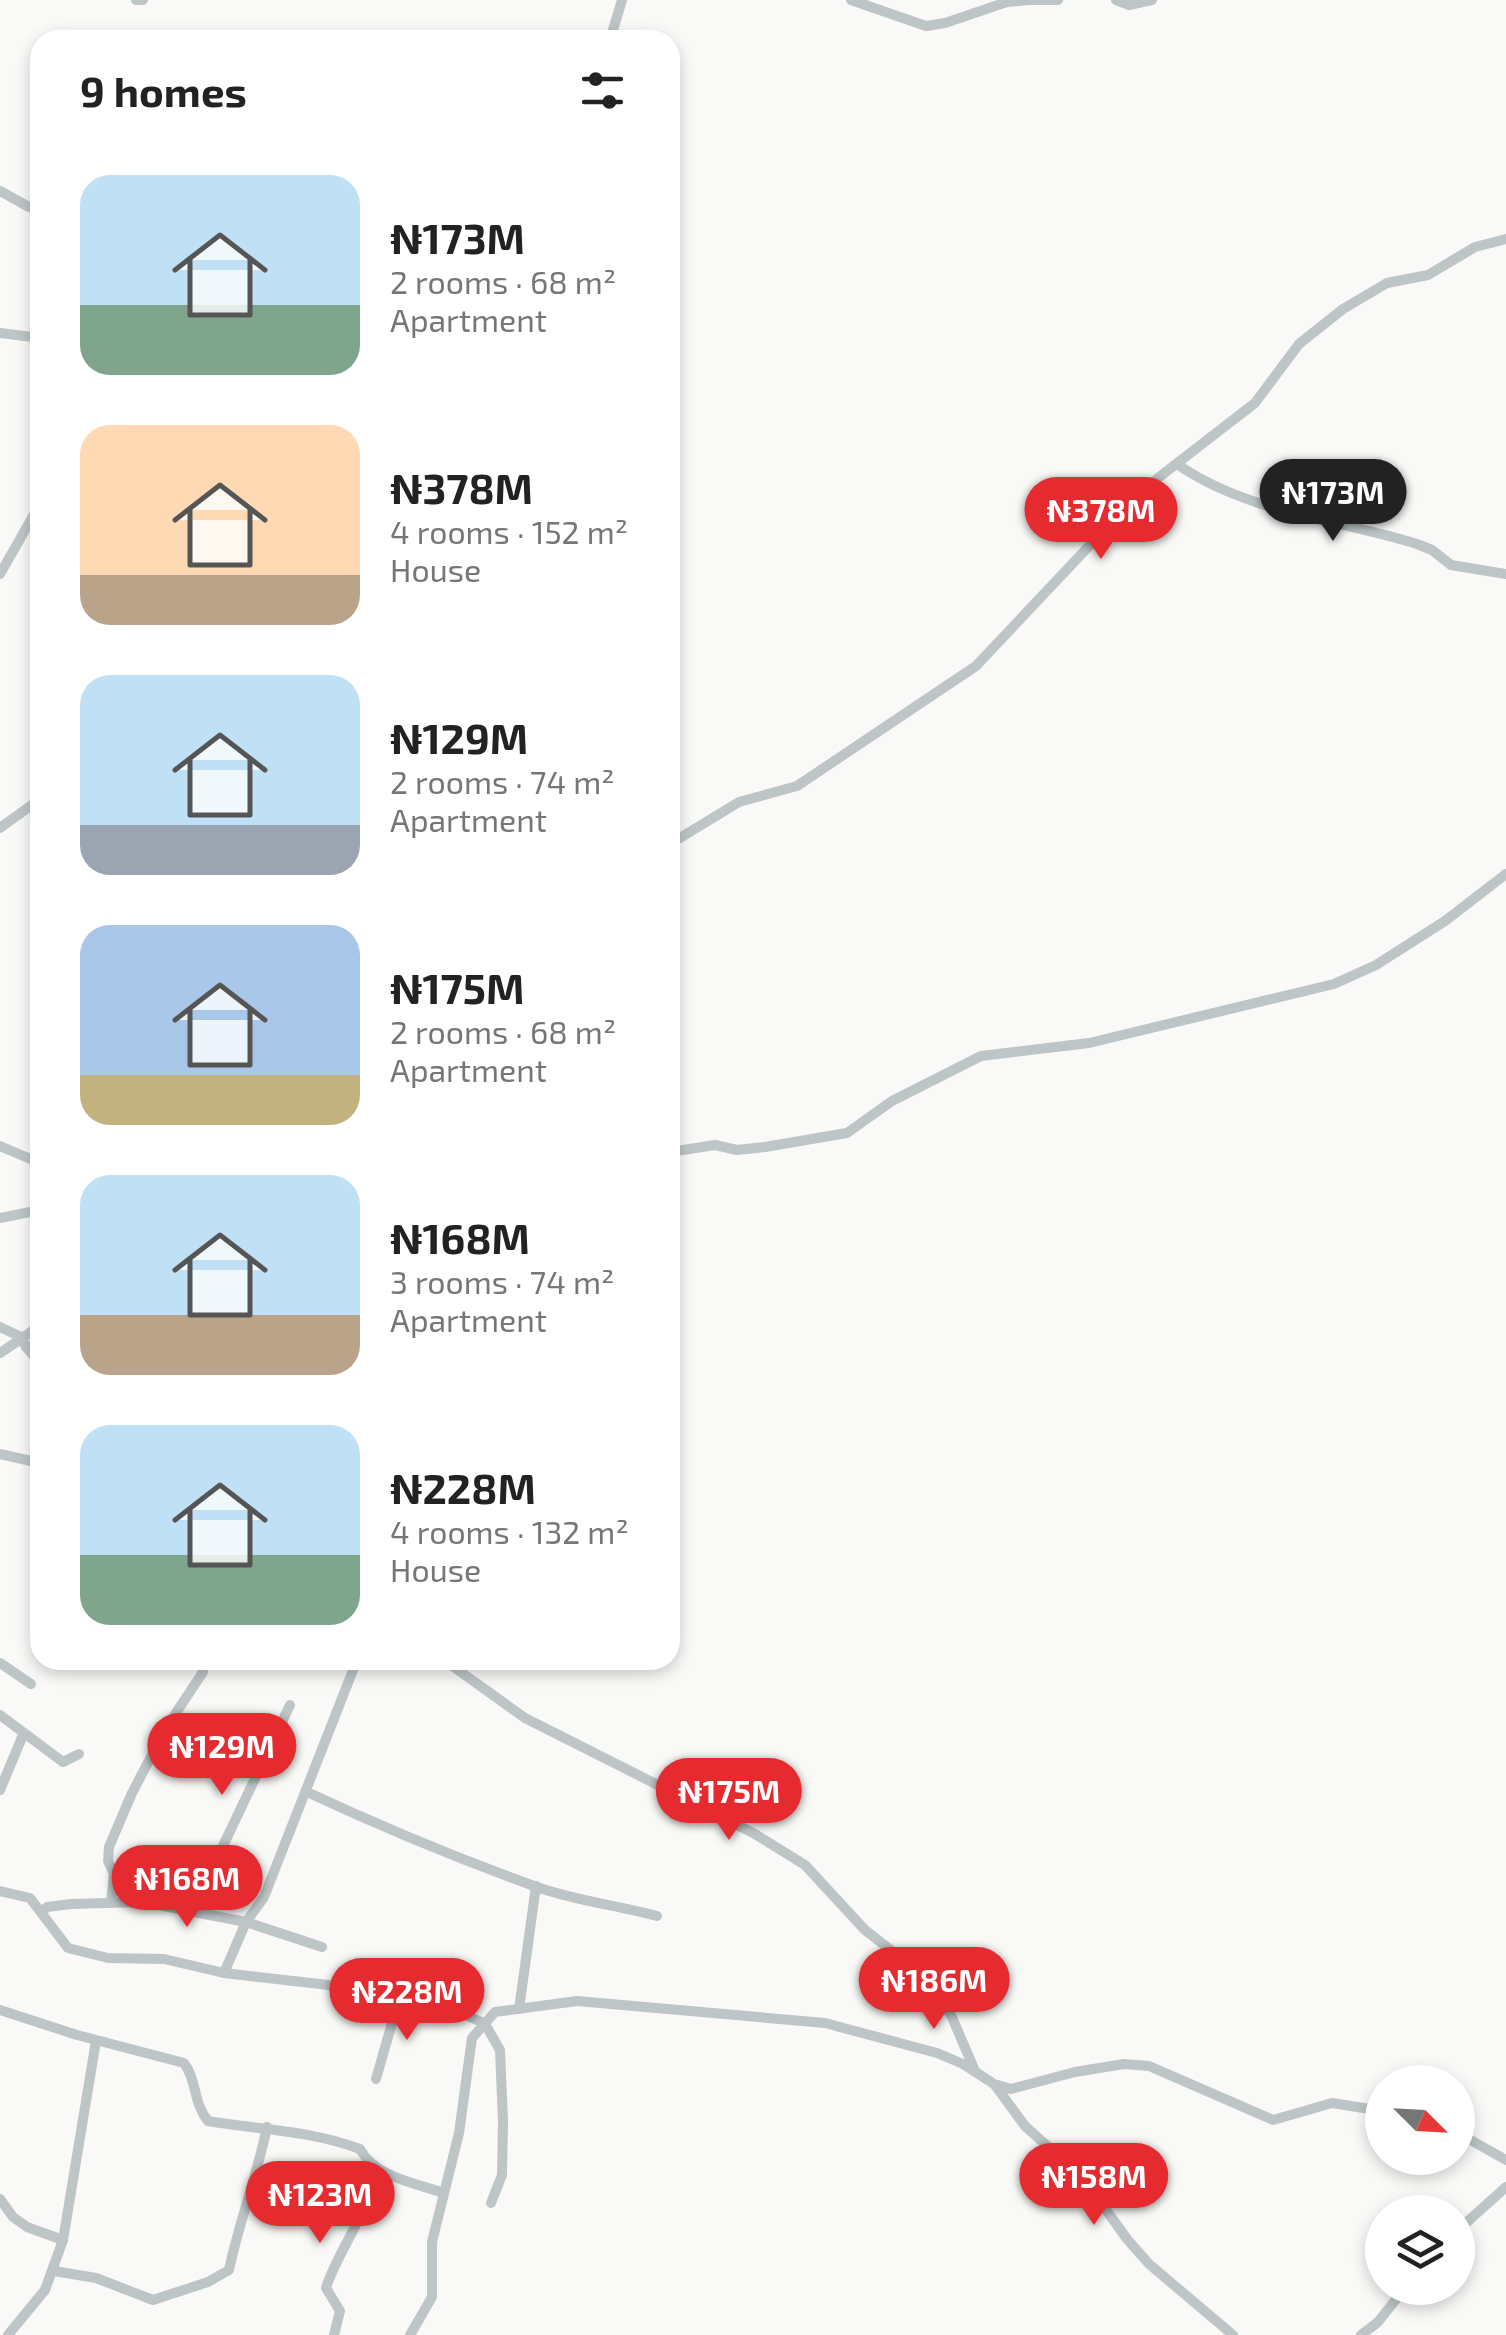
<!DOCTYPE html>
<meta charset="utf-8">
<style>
:root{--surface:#fff;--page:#f6f6f6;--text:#222;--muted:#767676;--accent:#e52b2f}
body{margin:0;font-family:"Exo 2",sans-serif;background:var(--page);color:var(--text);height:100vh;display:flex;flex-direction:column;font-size:38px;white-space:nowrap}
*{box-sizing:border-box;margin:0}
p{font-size:32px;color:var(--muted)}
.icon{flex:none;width:55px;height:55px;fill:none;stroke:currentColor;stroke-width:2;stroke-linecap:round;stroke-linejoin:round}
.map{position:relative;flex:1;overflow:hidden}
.drawer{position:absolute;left:30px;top:30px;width:650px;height:1640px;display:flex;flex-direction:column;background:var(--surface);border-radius:30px;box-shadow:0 5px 15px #0003}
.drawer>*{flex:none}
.needle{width:65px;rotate:114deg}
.buttons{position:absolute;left:1365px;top:2065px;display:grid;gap:20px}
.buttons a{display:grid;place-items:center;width:110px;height:110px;border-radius:50%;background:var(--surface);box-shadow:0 5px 15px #0003;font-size:50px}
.price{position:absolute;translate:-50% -85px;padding:0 22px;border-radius:35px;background:var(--accent);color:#fff;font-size:32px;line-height:65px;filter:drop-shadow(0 2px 5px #0008)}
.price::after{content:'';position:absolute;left:50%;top:60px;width:30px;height:22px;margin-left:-15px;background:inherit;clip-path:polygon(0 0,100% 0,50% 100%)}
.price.on{background:#222;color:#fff}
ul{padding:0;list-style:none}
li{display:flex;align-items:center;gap:30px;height:250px;padding:0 50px}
li span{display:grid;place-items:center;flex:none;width:280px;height:200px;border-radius:30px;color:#555}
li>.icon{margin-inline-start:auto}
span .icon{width:120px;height:120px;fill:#fffc;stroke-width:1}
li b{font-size:42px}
h2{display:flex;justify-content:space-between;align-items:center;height:120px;padding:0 50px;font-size:42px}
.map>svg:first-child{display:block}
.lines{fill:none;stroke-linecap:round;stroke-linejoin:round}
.minor{stroke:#bdc5c7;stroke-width:10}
</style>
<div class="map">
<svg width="1506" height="2335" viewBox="0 0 1506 2335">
<rect width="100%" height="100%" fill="#f9f9f7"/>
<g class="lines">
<!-- minor -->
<g class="minor">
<polyline points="136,0 143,0"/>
<polyline points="851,0 926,26 945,23 1007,2 1028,0"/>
<polyline points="1030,0 1058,0"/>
<polyline points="1116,0 1129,5 1152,0"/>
<polyline points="610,40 622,0"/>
<polyline points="0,191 29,207 40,208"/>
<polyline points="0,333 40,338"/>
<path d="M1177 464C1247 513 1337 519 1417 544L1432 550 1451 565 1506 574"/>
<polyline points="0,574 40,504"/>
<polyline points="0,828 40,799"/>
<polyline points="670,844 739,802 797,786 976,666 1124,509 1158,478 1255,403 1299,344 1343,309 1387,283 1428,275 1475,247 1506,239"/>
<polyline points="0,1146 40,1163"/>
<polyline points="670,1152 715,1145 737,1150 765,1147 847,1133 892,1101 981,1056 1089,1043 1334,984 1376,965 1445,921 1506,874"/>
<polyline points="0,1218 40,1210"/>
<polyline points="0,1327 21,1337 26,1347 40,1345"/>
<polyline points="26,1347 40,1363"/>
<polyline points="0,1353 40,1326"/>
<polyline points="0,1454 40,1463"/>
<polyline points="444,1660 525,1718 755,1834 805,1865 865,1930 924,1976 951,2015 975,2071"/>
<polyline points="0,1663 31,1684"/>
<polyline points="0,1715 63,1762 79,1754"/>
<polyline points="0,1790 23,1735"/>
<path d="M307 1792C382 1827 459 1859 537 1887 576 1901 617 1905 657 1916"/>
<polyline points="0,1891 30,1898 68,1948 108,1958 164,1959 224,1973 390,1992 440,2002 485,2024 500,2050 503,2121 502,2175 491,2203"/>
<polyline points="111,1903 114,1874 108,1861 109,1847 132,1793 166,1728 203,1672"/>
<polyline points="192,1911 290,1705"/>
<polyline points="42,1912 47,1907 71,1904 143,1902 246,1922 322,1947"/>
<polyline points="224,1973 246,1922 264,1897 357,1660"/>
<polyline points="519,2009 536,1886"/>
<path d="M0 2010 77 2035 184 2063C197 2080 193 2103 208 2121 260 2130 310 2130 360 2149 375 2177 415 2183 444 2193"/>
<polyline points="376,2079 400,1995"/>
<polyline points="995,2085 1025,2126 1083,2178 1127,2239 1149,2264 1233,2335"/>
<polyline points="1458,2133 1506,2160"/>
<polyline points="0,2199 13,2217 27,2227 63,2240"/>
<polyline points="1458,2230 1506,2187"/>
<path d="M54 2271 96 2278 153 2300 208 2282 229 2270C239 2222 257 2176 267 2127"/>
<polyline points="8,2335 45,2290 63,2240 96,2041"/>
<path d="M334 2335 340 2311 326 2288C337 2253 363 2222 370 2186 371 2179 368 2169 367 2162"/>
<polyline points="410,2335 432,2297 432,2242 459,2133 472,2038 495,2012 577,2001 825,2023 937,2053 963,2064 994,2084 1011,2089 1075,2072 1124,2064 1149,2066 1273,2120 1332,2103 1382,2111"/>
<polyline points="1361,2335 1378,2322 1405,2288"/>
</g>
</g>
</svg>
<div class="buttons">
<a><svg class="needle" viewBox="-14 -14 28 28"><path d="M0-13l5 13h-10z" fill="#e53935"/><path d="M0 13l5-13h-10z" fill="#767676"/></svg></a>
<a><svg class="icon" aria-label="layers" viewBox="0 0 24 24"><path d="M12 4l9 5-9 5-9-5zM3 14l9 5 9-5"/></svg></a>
</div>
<b class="price on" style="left:1333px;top:544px">₦173M</b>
<b class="price" style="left:1101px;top:562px">₦378M</b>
<b class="price" style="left:222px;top:1798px">₦129M</b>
<b class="price" style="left:729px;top:1843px">₦175M</b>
<b class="price" style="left:187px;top:1930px">₦168M</b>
<b class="price" style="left:934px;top:2032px">₦186M</b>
<b class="price" style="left:407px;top:2043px">₦228M</b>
<b class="price" style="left:1094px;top:2228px">₦158M</b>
<b class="price" style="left:320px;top:2246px">₦123M</b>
<section class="drawer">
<h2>9 homes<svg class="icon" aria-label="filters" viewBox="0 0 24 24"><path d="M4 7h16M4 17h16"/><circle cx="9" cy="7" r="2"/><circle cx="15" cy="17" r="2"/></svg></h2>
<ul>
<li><span style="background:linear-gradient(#bfe0f5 65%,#7fa58c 0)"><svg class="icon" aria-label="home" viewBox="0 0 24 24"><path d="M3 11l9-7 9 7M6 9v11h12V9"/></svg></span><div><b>₦173M</b><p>2 rooms · 68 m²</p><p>Apartment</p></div></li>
<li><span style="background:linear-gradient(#ffd9b3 75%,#b9a48a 0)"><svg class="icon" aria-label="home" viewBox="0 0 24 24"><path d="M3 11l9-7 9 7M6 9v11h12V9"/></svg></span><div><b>₦378M</b><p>4 rooms · 152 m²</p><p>House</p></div></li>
<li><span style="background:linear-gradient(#bfe0f5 75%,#9aa5b1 0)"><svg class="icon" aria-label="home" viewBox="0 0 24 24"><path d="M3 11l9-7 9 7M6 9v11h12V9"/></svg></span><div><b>₦129M</b><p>2 rooms · 74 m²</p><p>Apartment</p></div></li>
<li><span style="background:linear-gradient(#a9c7e8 75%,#c2b280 0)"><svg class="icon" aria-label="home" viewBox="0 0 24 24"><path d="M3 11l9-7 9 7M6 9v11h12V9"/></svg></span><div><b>₦175M</b><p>2 rooms · 68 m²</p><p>Apartment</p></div></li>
<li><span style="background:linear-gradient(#bfe0f5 70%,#b9a48a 0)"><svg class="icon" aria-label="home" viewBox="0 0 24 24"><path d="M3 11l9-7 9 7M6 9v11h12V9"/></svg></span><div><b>₦168M</b><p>3 rooms · 74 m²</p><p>Apartment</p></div></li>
<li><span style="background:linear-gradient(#bfe0f5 65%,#7fa58c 0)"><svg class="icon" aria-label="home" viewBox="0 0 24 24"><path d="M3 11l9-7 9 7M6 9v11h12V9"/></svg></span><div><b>₦228M</b><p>4 rooms · 132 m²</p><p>House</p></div></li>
</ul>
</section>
</div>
